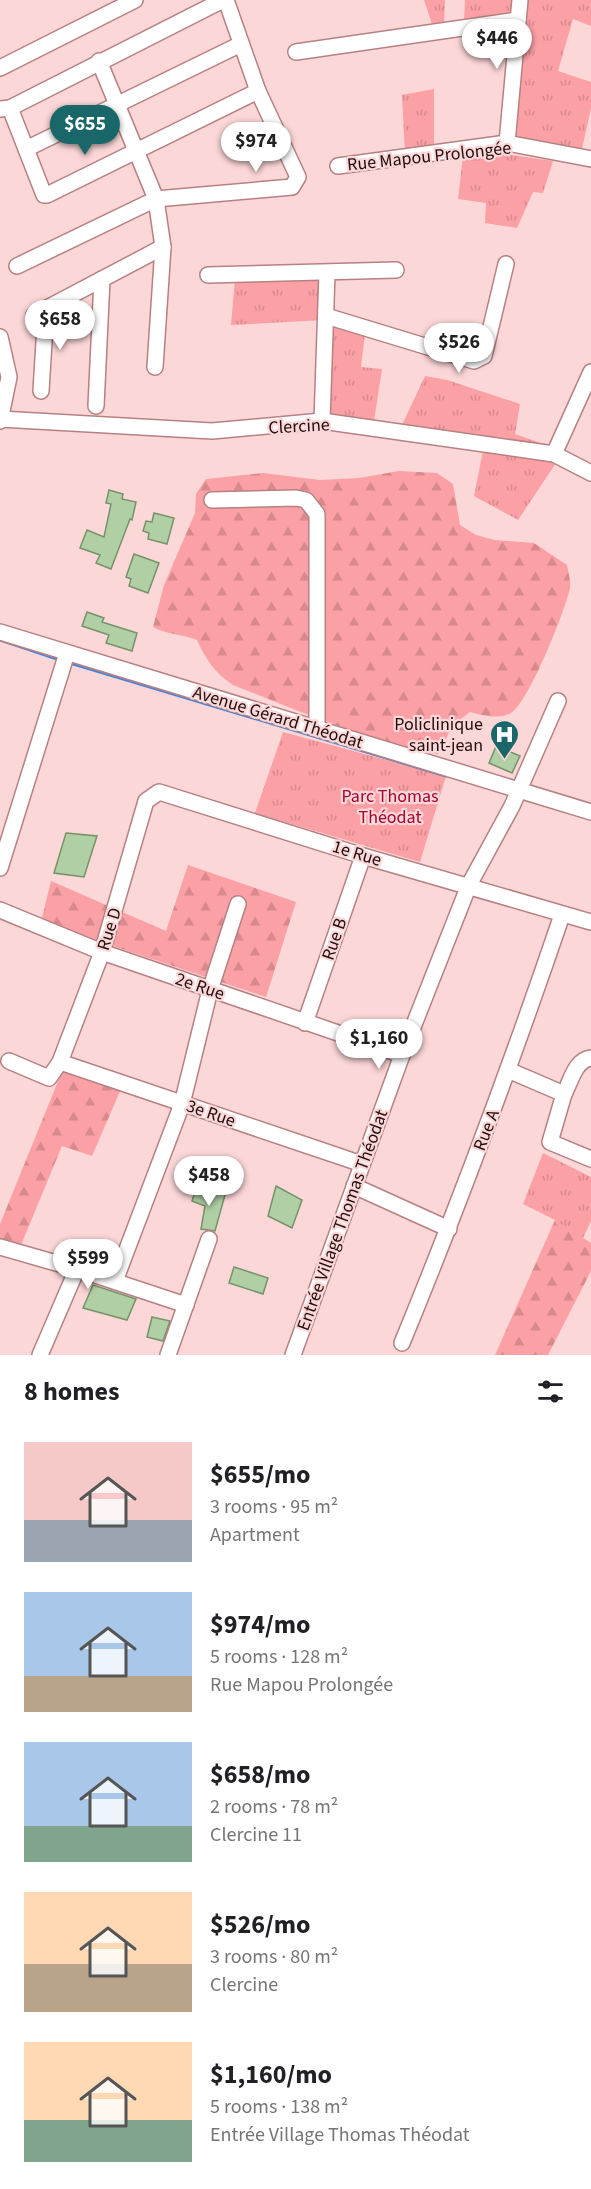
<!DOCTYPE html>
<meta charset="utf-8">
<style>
:root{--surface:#fff;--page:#f2f2f2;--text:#202124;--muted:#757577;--accent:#196768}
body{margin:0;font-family:"Source Sans 3",sans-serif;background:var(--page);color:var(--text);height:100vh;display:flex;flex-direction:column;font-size:22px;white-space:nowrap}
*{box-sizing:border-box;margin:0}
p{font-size:20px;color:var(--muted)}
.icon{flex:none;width:33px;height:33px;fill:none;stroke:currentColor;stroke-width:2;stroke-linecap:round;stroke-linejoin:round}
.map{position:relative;height:1355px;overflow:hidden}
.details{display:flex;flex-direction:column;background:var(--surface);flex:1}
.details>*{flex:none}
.price{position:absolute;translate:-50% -51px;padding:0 14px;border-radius:21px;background:#fff;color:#222;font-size:20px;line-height:39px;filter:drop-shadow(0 2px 3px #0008)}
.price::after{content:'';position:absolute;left:50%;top:36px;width:18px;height:14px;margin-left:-9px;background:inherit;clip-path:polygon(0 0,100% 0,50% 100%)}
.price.selected{background:var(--accent);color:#fff}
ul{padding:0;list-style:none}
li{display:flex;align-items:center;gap:18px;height:150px;padding:0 24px}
li span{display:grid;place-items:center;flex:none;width:168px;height:120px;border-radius:0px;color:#555}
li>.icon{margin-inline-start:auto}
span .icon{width:72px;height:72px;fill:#fffc;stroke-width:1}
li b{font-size:26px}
h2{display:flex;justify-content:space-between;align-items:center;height:72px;padding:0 24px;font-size:26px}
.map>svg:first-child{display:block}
.grass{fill:url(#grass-tufts)}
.forest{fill:url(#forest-firs)}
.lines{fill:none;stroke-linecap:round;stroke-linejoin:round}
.stream{stroke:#4285df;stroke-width:3}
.building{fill:#b0cfa4;stroke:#769269;stroke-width:1.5}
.minor-casing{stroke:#b78082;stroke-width:18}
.minor{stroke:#fff;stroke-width:15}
.labels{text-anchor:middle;stroke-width:4.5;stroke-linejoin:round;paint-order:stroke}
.street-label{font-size:18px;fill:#210d0e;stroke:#fcd7d8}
.poi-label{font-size:18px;fill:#210d0e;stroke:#fcd7d8;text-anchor:end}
.park-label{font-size:18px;fill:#a50332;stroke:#fcd7d8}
</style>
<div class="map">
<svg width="591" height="1355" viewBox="0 0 591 1355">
<defs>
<pattern id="grass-tufts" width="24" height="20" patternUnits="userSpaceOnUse" patternTransform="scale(1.5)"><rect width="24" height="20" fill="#fba0a4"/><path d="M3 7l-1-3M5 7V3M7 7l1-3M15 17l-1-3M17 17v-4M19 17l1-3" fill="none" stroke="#d7898c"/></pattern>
<pattern id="forest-firs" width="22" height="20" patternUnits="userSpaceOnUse" patternTransform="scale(1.5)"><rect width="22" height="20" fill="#fba0a4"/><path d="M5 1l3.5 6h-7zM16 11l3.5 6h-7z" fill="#d7898c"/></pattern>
</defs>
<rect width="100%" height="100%" fill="#fcd7d8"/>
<!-- grass -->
<g class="grass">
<polygon points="424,0 445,0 444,23 432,24"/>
<polygon points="465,0 513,0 511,15 464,21"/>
<polygon points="524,0 591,0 591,26 573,19 558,71 591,82 591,108 581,153 510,140"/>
<polygon points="434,89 434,148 405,153 402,95"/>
<polygon points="497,153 553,161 543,193 533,192 517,228 485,223 486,203 458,199 463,156"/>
<polygon points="322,278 323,320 231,325 235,280"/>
<polygon points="330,324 365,333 361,367 382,369 373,427 326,414"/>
<polygon points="425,376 447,380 520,404 515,434 546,445 556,463 518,520 474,496 486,436 402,425"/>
<polygon points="283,732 446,776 420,862 255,813"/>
<polygon points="543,1153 591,1177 591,1221 582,1240 555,1220 523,1204"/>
</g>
<!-- forest -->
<g class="forest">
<path d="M399 471 437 473 453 484 460 525 476 535 495 540 534 543 567 565C568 572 571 580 570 588 565 611 529 702 511 713 500 720 481 715 470 712L453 725 438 754C367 741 300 711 233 685 215 673 206 660 197 640 181 634 168 635 153 627L164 585 195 513 196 494 206 479 263 473 320 480 359 478Z"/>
<polygon points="188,865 296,902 266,997 41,922 51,881 166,931"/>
<polygon points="63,1069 121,1089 92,1156 62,1146 21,1245 0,1240 0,1224"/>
<polygon points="555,1220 591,1243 591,1271 548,1355 495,1355"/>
</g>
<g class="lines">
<!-- stream -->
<g class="stream">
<polyline points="0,640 60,660"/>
<polyline points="70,663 446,776"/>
</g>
</g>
<!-- building -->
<g class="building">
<polygon points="109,490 123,494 122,499 136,502 132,520 130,519 111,569 96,563 100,555 80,548 87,530 104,537 111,504 106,503"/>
<polygon points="154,513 174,518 167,544 148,539 149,533 143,531 146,521 152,522"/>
<polygon points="134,554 159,563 148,593 129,586 131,579 126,577"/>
<polygon points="87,612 104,618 102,622 137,633 132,651 106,643 109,635 82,626"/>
<polygon points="499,739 511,744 508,751 520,756 512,773 489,763"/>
<polygon points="66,833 97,836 84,877 54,873"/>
<polygon points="197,1186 225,1195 215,1231 201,1229 205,1206 192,1201"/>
<polygon points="276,1186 302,1200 292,1228 268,1216"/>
<polygon points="234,1267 268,1278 263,1294 229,1283"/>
<polygon points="93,1285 136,1299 127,1320 83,1308"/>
<polygon points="152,1317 170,1321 163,1341 147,1337"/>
</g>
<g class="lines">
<defs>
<g id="minor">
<polyline points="296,52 518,20"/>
<polyline points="99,61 156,199 163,247 155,367"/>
<polyline points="0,68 135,0"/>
<polyline points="10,108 44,195 47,195 258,91 226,0"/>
<polyline points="0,109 10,108 223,0"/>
<polyline points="507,143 520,0"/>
<polyline points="26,149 241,44"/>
<polyline points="338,166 507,143 591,159"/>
<polyline points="17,266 156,199 292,187 298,177 258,91"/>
<polyline points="208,275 396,270"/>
<polyline points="34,315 163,247"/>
<polyline points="326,316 474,361 484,356 506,264"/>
<polyline points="0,337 9,377 0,421"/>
<polyline points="41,391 46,309"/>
<polyline points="96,406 102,279"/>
<polyline points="0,419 212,431 322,421 554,454 591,473"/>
<polyline points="322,421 327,273"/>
<polyline points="554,454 591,372"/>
<polyline points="212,500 296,498 306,500 317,514 317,729"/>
<polyline points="0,632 591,812"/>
<polyline points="0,868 67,653"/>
<polyline points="0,910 102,952 402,1055"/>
<polyline points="305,1023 363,856"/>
<polyline points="9,1061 49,1078 60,1062 102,952 146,801 159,792 363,856 591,922"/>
<polyline points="60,1062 362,1164"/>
<polyline points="508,1070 564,1094 550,1142 591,1159"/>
<path d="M564 1094C571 1081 575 1060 591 1058"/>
<polyline points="354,1186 449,1229"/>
<polyline points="0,1247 77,1269 186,1305"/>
<polyline points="115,1281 182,1104 210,990 238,904"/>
<path d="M402 1343C460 1202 513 1059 562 915"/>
<polyline points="40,1355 77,1269"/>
<polyline points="168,1355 209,1239"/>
<polyline points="293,1355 402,1055 469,885 512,806 558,701"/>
</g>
</defs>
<!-- minor casing -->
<use href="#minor" class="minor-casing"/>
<!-- minor -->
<use href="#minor" class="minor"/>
</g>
<!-- icons -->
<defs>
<symbol id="hospital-pin" viewBox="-11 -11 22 30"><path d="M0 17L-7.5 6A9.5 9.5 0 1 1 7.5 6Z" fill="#196768" stroke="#fcd7d8"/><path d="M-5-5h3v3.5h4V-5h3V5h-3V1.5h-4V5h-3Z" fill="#fff"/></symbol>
</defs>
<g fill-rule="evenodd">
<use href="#hospital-pin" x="488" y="718" width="33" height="45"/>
</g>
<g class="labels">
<!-- street labels -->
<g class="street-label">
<text transform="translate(429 156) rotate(-6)" y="6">Rue Mapou Prolongée</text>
<text transform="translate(299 426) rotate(-3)" y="6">Clercine</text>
<text transform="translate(278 717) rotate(17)" y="6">Avenue Gérard Théodat</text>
<text transform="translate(357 853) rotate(17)" y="6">1e Rue</text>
<text transform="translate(109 929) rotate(-73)" y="6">Rue D</text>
<text transform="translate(334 939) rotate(-71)" y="6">Rue B</text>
<text transform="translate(200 986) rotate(19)" y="6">2e Rue</text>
<text transform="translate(211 1113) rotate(19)" y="6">3e Rue</text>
<text transform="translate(486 1130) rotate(-69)" y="6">Rue A</text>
<text transform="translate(342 1220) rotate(-70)" y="6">Entrée Village Thomas Théodat</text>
</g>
<!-- poi labels -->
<g class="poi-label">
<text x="483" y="730">Policlinique<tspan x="483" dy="21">saint-jean</tspan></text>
</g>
<!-- park labels -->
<g class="park-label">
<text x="390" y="802">Parc Thomas<tspan x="390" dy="21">Théodat</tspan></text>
</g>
</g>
</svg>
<b class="price" style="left:497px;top:70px">$446</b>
<b class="price selected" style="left:85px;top:156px">$655</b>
<b class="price" style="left:256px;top:173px">$974</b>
<b class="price" style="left:60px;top:351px">$658</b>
<b class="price" style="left:459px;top:374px">$526</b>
<b class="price" style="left:379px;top:1070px">$1,160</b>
<b class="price" style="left:209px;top:1207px">$458</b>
<b class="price" style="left:88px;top:1290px">$599</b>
</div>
<section class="details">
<h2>8 homes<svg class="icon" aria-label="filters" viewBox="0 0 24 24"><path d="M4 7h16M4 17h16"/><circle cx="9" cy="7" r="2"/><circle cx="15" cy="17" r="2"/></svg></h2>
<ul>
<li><span style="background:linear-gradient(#f6c9c9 65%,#9aa5b1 0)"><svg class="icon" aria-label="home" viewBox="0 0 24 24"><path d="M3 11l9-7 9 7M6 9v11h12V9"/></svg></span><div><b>$655/mo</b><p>3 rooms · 95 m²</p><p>Apartment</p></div></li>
<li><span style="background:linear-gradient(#a9c7e8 70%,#b9a48a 0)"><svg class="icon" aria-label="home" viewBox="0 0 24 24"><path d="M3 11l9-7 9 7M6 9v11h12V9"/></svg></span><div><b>$974/mo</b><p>5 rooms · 128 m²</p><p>Rue Mapou Prolongée</p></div></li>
<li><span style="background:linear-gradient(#a9c7e8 70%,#7fa58c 0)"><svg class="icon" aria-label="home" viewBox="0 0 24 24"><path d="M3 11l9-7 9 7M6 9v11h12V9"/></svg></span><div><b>$658/mo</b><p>2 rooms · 78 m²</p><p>Clercine 11</p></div></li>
<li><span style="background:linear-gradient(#ffd9b3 60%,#b9a48a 0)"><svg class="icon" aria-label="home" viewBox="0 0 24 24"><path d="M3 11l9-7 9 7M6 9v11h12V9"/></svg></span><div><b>$526/mo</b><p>3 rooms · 80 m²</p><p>Clercine</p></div></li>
<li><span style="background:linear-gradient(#ffd9b3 65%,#7fa58c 0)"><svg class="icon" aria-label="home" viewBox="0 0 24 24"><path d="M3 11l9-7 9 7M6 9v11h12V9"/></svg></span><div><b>$1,160/mo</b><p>5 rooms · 138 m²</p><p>Entrée Village Thomas Théodat</p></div></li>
</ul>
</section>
